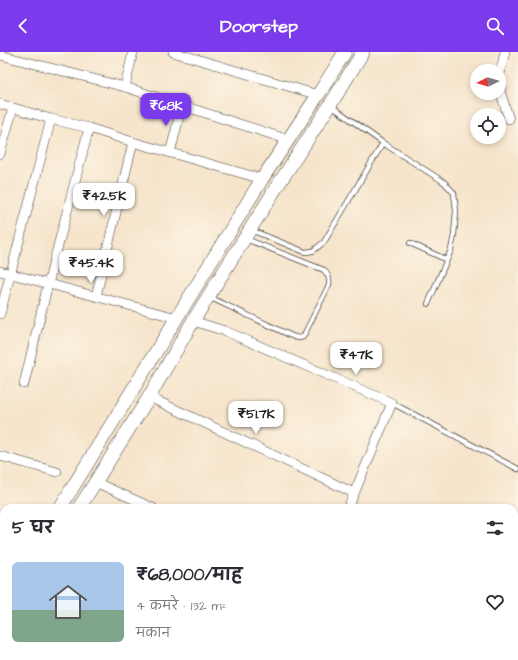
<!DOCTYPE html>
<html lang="hi">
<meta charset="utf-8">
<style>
:root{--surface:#fff;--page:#f7f7f7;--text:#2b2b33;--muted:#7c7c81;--accent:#7c3aed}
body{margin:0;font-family:"Architects Daughter","Playpen Sans Deva",sans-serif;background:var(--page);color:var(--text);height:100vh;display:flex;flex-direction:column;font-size:15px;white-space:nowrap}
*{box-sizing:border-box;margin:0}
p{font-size:13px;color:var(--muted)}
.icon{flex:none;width:22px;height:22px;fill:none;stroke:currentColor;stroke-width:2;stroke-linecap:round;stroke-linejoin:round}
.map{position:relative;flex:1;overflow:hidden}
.details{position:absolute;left:0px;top:452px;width:518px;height:156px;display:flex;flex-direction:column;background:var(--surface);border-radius:12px 12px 0 0;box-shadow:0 2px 6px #0003}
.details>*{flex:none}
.needle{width:26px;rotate:265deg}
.fabs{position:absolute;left:470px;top:12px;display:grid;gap:8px}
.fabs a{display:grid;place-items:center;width:36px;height:36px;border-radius:50%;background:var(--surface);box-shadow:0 2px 6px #0003;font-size:20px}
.price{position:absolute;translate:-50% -34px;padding:0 9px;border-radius:8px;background:#fff;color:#222;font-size:13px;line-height:26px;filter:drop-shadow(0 1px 2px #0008)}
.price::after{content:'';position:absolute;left:50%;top:24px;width:12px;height:9px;margin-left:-6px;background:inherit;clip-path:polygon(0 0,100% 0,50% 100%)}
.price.active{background:var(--accent);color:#fff}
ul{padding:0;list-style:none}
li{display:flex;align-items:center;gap:12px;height:100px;padding:0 12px}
li span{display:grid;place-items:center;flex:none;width:112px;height:80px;border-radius:6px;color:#555}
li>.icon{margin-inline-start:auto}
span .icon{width:48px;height:48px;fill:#fffc;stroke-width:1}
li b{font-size:17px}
h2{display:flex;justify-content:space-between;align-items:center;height:48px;padding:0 12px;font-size:17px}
header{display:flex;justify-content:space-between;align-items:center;height:52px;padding:0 12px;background:var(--accent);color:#fff;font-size:18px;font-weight:700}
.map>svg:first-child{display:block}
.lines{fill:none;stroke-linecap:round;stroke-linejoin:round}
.lane-casing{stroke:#3d3a36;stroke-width:6}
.street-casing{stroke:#3d3a36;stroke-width:10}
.secondary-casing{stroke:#3d3a36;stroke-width:14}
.lane{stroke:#fff;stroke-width:4.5}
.street{stroke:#fff;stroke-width:9}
.secondary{stroke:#fff;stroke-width:13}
</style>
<header><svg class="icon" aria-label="back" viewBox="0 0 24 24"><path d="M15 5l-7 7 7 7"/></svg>Doorstep<svg class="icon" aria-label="search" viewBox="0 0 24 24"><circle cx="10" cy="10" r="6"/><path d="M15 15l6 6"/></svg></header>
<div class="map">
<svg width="518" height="608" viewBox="0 0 518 608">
<rect width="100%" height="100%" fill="#fcf5e5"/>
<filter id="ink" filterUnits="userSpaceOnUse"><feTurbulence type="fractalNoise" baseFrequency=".025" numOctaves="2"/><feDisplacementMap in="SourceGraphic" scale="8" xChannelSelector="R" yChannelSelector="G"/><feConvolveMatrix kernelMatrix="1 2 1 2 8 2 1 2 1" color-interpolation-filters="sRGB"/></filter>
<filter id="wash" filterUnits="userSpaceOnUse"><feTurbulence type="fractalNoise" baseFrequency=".012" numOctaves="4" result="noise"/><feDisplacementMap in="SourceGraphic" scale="16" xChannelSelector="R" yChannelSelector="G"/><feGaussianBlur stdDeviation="0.9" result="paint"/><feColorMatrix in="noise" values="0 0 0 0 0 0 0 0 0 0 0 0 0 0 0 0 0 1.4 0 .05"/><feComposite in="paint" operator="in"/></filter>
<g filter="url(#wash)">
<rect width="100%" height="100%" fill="#f6e4cb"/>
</g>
<g filter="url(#ink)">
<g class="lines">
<defs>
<g id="lane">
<polyline points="330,53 383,91 444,130 454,141 456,159 454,183 451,198 428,252"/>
<polyline points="251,178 305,200 313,199 324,190 383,91"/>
<polyline points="410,191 447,208"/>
<path d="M209 245 294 285 299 286 303 285 329 233C330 226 328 223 324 218L246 187"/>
<polyline points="392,351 518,417"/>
</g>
<g id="street">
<polyline points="173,0 318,43"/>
<polyline points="505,0 499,26 501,42 509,67"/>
<polyline points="0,3 125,35 289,88"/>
<polyline points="125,35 133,0"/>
<polyline points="0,52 51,67 89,76 133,90 262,127"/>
<polyline points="170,101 182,54"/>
<polyline points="0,102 13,56"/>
<polyline points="0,219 177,266"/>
<polyline points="96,244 133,90"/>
<polyline points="0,262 51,67"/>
<polyline points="193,269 225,279 392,351 348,456"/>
<polyline points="24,332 48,232 89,76"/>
<polyline points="149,345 354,441"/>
<polyline points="0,404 57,420"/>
<polyline points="95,430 153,456"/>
<polyline points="0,519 4,521"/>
<polyline points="243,604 252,608"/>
<polyline points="283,608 285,604"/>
</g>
<g id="secondary">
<polyline points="60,456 262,127 318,43 345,0"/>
<polyline points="79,456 149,345 193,269 276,136 332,50 363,0"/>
<polyline points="0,551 4,545"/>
<polyline points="0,580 4,574"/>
</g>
</defs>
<!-- lane casing -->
<use href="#lane" class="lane-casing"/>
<!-- street casing -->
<use href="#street" class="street-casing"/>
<!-- secondary casing -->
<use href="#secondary" class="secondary-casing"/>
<!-- lane -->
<use href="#lane" class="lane"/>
<!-- street -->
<use href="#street" class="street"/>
<!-- secondary -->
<use href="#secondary" class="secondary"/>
</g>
</g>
</svg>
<div class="fabs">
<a><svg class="needle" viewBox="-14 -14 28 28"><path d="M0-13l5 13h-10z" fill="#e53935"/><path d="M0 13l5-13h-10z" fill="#7c7c81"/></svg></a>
<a><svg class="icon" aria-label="locate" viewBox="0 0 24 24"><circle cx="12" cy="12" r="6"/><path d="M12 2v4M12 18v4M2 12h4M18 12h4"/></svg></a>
</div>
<b class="price active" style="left:166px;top:75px">₹68K</b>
<b class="price" style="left:104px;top:165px">₹42.5K</b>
<b class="price" style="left:91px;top:232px">₹45.4K</b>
<b class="price" style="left:356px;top:324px">₹47K</b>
<b class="price" style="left:256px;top:383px">₹51.7K</b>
<section class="details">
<h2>5 घर<svg class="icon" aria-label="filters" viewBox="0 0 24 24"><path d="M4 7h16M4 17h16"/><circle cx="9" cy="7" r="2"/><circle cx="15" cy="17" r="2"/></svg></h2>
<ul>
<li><span style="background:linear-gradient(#a9c7e8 60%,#7fa58c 0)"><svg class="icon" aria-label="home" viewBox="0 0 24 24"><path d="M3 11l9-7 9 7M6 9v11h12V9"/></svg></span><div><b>₹68,000/माह</b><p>4 कमरे · 132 m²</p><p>मकान</p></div><svg class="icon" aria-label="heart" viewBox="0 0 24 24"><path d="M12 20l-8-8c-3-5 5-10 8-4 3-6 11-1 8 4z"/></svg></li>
</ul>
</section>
</div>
